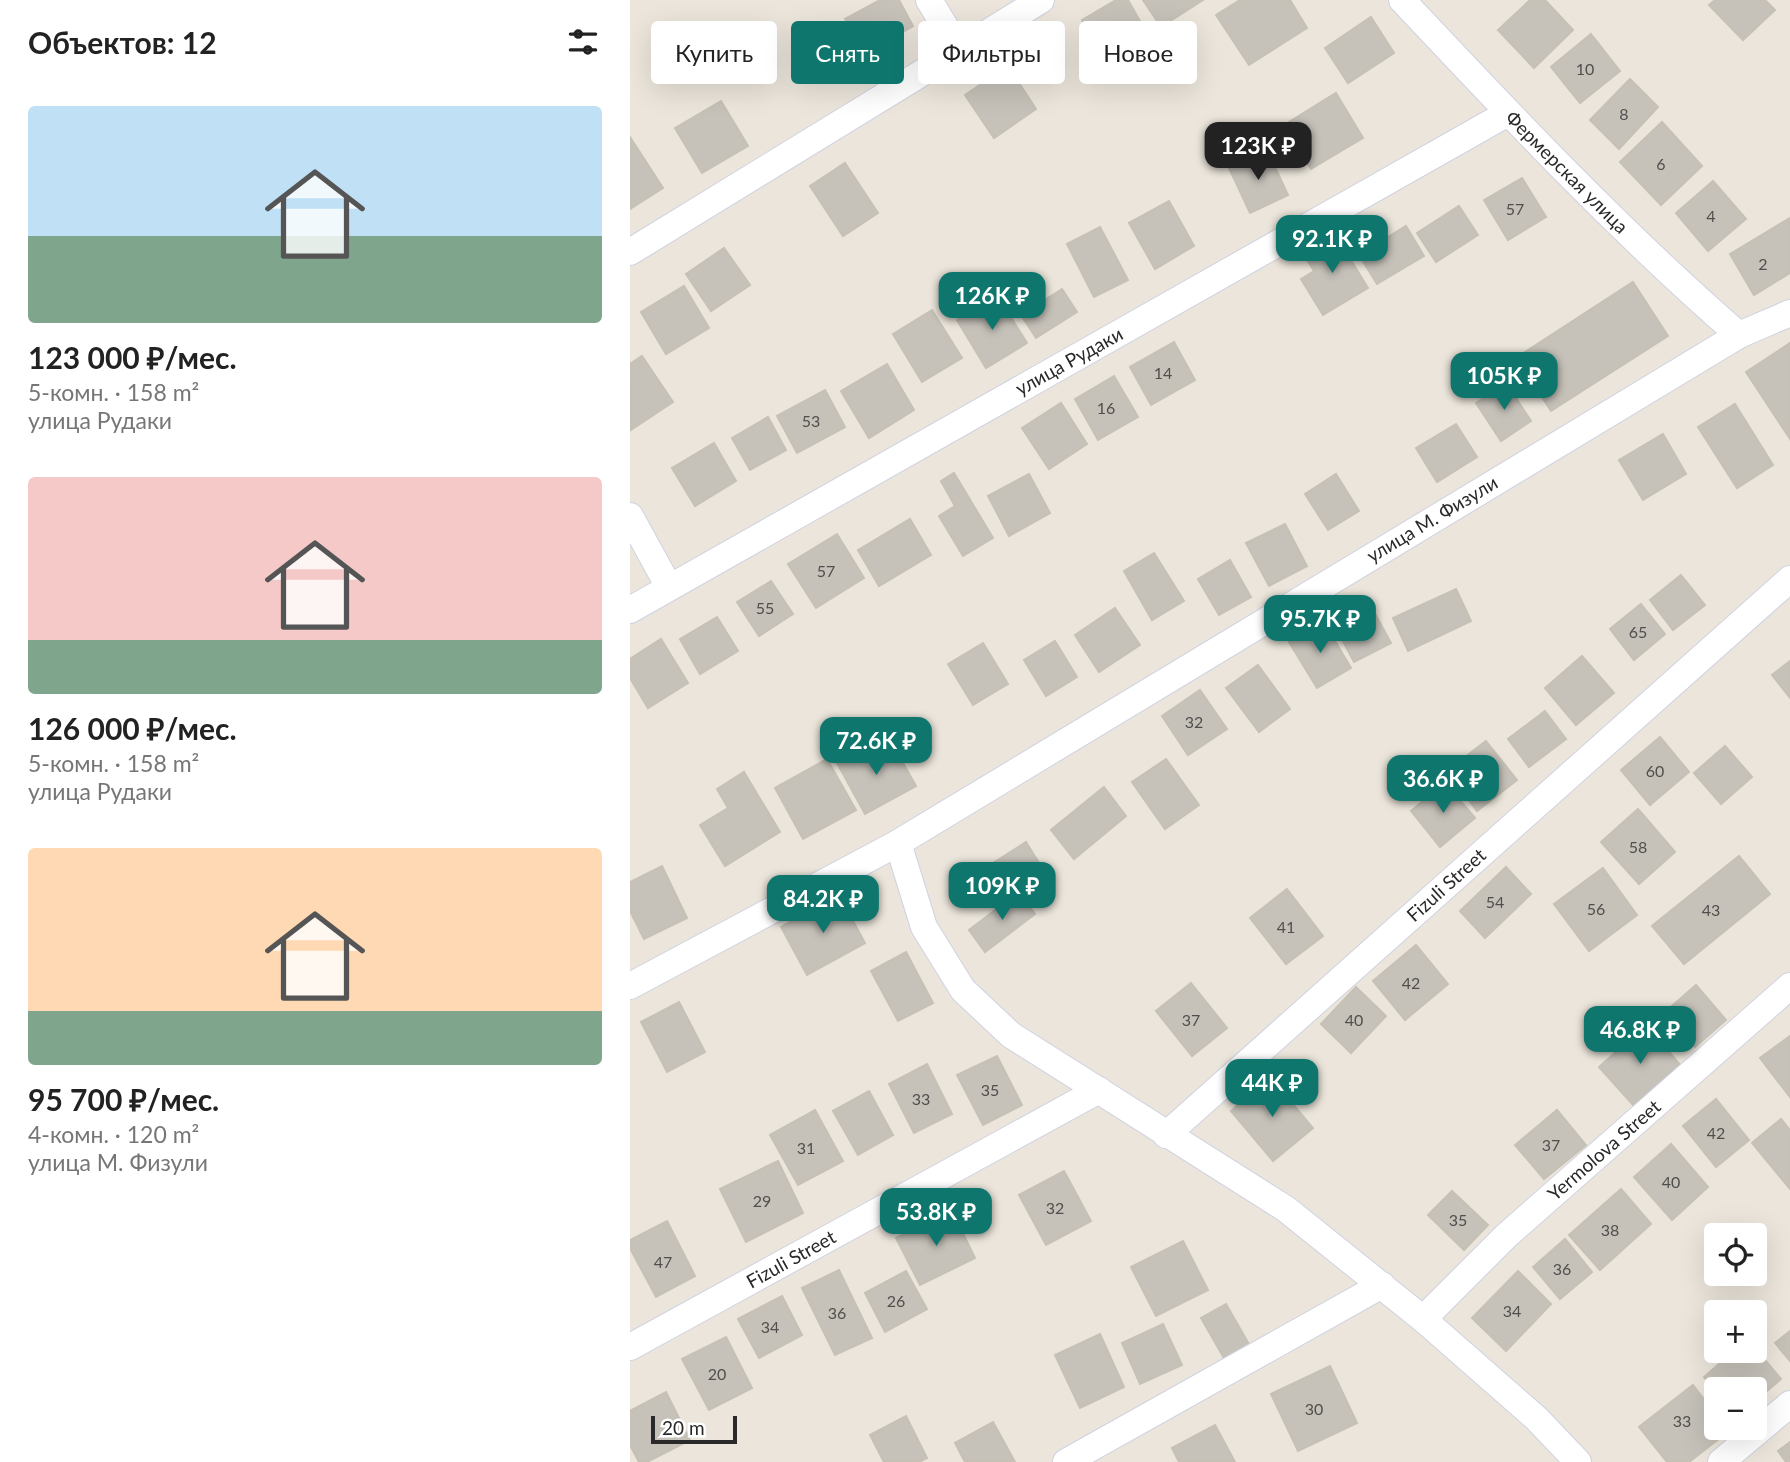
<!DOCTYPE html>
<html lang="ru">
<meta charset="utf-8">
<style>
:root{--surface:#fff;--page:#f2f2f2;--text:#222;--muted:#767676;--accent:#0f766e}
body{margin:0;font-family:Lato,sans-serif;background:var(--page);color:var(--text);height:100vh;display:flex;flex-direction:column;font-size:26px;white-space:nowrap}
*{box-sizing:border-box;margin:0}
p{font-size:23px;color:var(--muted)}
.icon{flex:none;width:38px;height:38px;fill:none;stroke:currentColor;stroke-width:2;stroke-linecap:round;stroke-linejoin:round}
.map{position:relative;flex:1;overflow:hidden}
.drawer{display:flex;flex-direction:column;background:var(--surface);width:630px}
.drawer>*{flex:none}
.banner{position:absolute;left:21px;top:21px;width:665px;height:63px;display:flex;gap:14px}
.fabs{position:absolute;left:1074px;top:1223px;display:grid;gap:14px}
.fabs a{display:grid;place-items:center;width:63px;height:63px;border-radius:7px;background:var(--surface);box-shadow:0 7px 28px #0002;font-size:35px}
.scale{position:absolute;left:21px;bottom:18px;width:86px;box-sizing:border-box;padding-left:7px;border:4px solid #292929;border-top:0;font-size:19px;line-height:24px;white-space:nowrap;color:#292929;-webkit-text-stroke:5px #fff;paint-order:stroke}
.price{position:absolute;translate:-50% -60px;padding:0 16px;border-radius:14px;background:var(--accent);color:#fff;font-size:23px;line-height:46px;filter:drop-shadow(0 2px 4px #0008)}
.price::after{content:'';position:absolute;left:50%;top:42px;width:21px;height:16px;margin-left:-10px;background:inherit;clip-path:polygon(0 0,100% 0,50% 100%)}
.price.on{background:#222;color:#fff}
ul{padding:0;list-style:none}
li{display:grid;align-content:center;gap:14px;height:371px;padding:0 28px}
li span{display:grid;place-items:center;height:217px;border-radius:7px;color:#555}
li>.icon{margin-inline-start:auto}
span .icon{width:126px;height:126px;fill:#fffc;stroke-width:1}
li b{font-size:30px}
h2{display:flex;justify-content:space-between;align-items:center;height:84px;padding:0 28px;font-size:30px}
.tag{padding:0 24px;border-radius:7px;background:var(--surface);box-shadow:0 7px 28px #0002;font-size:24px;line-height:63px}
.tag.on{background:var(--accent);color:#fff}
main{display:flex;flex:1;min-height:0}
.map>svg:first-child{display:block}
.building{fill:#c6c2ba;stroke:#c6c1b4;stroke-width:2}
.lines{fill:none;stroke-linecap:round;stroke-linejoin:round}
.street-casing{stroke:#d0d2e1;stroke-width:28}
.street{stroke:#fff;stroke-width:26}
.labels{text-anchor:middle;stroke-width:5;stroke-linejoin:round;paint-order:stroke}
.number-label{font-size:16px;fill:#504f4d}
.street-label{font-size:19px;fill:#292929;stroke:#fff}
</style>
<main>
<section class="drawer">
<h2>Объектов: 12<svg class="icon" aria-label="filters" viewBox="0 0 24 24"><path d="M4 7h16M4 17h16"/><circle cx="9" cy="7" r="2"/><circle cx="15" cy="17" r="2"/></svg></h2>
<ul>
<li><span style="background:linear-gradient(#bfe0f5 60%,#7fa58c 0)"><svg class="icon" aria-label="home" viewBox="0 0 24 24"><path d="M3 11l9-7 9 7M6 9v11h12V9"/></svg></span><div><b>123 000 ₽/мес.</b><p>5-комн. · 158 m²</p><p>улица Рудаки</p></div></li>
<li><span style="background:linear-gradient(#f6c9c9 75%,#7fa58c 0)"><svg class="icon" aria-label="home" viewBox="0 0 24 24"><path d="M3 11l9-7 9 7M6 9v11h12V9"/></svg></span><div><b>126 000 ₽/мес.</b><p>5-комн. · 158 m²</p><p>улица Рудаки</p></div></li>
<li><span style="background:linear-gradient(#ffd9b3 75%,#7fa58c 0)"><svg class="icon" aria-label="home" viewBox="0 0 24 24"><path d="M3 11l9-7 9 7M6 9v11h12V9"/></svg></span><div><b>95 700 ₽/мес.</b><p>4-комн. · 120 m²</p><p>улица М. Физули</p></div></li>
</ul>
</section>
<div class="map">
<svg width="1160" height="1462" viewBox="0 0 1160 1462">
<rect width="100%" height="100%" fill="#ebe5db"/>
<!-- building -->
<g class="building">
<polygon points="250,0 269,0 283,26 235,54 215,19"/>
<polygon points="486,0 498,0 524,46 481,71 452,20"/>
<polygon points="513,0 573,0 531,27"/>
<polygon points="610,0 660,0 677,28 619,65 586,15"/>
<polygon points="900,0 915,0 943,30 904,68 868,30"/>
<polygon points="1085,0 1135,0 1145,10 1113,40 1079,5"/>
<polygon points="741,17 764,53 718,83 695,48"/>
<polygon points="961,34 990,71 950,103 921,67"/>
<polygon points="378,66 406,109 364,138 335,95"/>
<polygon points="1000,79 1028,107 989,149 960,120"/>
<polygon points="706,93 733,138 681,169 654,125"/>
<polygon points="91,101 118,146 72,173 45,128"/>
<polygon points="1032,122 1072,166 1031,205 990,162"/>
<polygon points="0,137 33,188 0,209"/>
<polygon points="637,150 658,195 620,213 599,168"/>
<polygon points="215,163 248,213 213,236 180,186"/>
<polygon points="892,178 916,217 878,240 854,200"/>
<polygon points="1083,181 1116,219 1078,251 1046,213"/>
<polygon points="539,201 564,246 525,269 499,223"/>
<polygon points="829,206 848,235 806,262 787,233"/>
<polygon points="1160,218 1160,273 1124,295 1100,254"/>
<polygon points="776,226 794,256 747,284 729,255"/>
<polygon points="470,227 498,280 464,297 437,244"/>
<polygon points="704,233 738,288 693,315 671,279 684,271 673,253"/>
<polygon points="94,248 120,285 81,311 56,274"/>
<polygon points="1003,282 1038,336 921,411 886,358"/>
<polygon points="54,286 79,328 36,354 11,312"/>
<polygon points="432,289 447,312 406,338 391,315"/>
<polygon points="367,295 397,343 356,368 327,320"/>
<polygon points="302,310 332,358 292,382 263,334"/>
<polygon points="544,342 565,380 521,405 500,367"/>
<polygon points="1160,343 1160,439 1116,372"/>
<polygon points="12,356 43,402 1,430 0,364"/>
<polygon points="257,364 284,410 239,438 211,391"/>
<polygon points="484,376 508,417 468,440 445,399"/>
<polygon points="876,383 901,421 871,441 846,403"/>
<polygon points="195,390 215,427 167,453 147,416"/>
<polygon points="431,403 457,444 419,469 392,428"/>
<polygon points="1105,404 1143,465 1107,488 1068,427"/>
<polygon points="138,417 156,450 120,470 102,438"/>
<polygon points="826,424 847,457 807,482 786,448"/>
<polygon points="1033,434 1056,474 1013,500 989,460"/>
<polygon points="84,443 106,481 65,506 42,468"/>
<polygon points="324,473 363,538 333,556 309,516 325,506 311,481"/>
<polygon points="399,474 420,513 379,536 358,496"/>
<polygon points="706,474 729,511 698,530 675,494"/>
<polygon points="280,519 301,555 249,586 228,550"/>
<polygon points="655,524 677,566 639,586 616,543"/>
<polygon points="207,534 234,578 186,608 158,564"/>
<polygon points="524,553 554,601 522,620 494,571"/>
<polygon points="600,560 621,597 589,615 568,579"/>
<polygon points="1051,575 1075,605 1043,630 1020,600"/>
<polygon points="141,581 163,614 129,636 107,602"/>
<polygon points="826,589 841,621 778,651 763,618"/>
<polygon points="736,597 761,643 724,662 700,617"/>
<polygon points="1011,604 1035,634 1004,660 980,629"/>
<polygon points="485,608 510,645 469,672 445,635"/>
<polygon points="87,617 108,651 70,674 50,639"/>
<polygon points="693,621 721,668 687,688 659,642"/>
<polygon points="31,639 58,683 18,708 0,678 0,659"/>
<polygon points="425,641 447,677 416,696 394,660"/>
<polygon points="353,643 378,684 343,705 318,664"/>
<polygon points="952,656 984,693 946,725 915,688"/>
<polygon points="1160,661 1160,698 1142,675"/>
<polygon points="628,665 660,709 629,732 596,688"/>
<polygon points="570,690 597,729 558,755 532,716"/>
<polygon points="915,711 936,739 899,767 878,739"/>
<polygon points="1030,737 1059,772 1020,805 991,770"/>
<polygon points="856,741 887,780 847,811 817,771"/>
<polygon points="239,745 245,755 263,745 286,786 235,814 207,763"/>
<polygon points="1095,746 1122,777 1091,804 1064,773"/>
<polygon points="197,759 226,810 173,839 145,788"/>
<polygon points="536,759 569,805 535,829 502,782"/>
<polygon points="114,772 150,832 95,866 70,825 98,808 87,789"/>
<polygon points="815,783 845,818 810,847 781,811"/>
<polygon points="474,787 496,816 444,859 421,830"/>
<polygon points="1008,809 1045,852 1009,884 971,842"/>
<polygon points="396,842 409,863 365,891 352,870"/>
<polygon points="1109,856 1140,894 1054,964 1022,926"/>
<polygon points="32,866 57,918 14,939 0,911 0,882"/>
<polygon points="876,867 901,894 855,938 830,911"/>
<polygon points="973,868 1007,915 959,951 924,904"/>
<polygon points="657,889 693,936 656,964 620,918"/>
<polygon points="389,892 405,914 355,952 339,930"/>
<polygon points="209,895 235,943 177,975 151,927"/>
<polygon points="786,945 818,984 775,1020 743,981"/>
<polygon points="276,952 303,1003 268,1021 241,971"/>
<polygon points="561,983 597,1028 562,1056 526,1011"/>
<polygon points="1066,985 1096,1020 1065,1047 1035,1012"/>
<polygon points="726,987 756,1016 721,1053 691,1024"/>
<polygon points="49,1002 75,1052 37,1072 11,1022"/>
<polygon points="1016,1025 1051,1066 1005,1107 969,1067"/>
<polygon points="1160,1036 1160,1097 1130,1058"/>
<polygon points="367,1056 392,1105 353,1125 327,1075"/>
<polygon points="297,1064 322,1114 284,1133 259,1084"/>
<polygon points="640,1077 683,1128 643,1161 601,1111"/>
<polygon points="239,1091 263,1135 228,1155 203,1111"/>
<polygon points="1086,1099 1119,1140 1086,1167 1053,1126"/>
<polygon points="185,1110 213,1161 168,1185 140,1135"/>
<polygon points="927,1110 956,1145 914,1179 885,1145"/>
<polygon points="1151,1119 1160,1130 1160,1189 1122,1143"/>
<polygon points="1041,1144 1078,1187 1042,1220 1004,1177"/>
<polygon points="148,1161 173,1213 116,1242 90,1189"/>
<polygon points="434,1171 461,1221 416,1245 389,1195"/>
<polygon points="991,1189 1021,1224 970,1270 939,1235"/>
<polygon points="822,1191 858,1225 834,1250 798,1215"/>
<polygon points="322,1211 345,1258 290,1285 266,1238"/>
<polygon points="37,1221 65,1276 26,1297 0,1248 0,1240"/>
<polygon points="935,1239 962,1272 930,1299 903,1267"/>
<polygon points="553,1241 578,1290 526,1316 501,1267"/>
<polygon points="209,1270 242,1338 205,1355 172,1288"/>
<polygon points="276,1271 297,1309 255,1332 235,1293"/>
<polygon points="888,1271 921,1304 876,1351 842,1318"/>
<polygon points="152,1296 172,1335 129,1358 108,1319"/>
<polygon points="596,1304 624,1353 599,1367 571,1318"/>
<polygon points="533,1324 552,1365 510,1384 492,1343"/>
<polygon points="1160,1331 1160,1361 1145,1343"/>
<polygon points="470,1334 494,1387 450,1408 425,1355"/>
<polygon points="96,1337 122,1388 79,1410 52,1359"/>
<polygon points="1125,1348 1151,1379 1125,1401 1125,1390 1087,1390 1087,1392 1074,1377 1104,1351 1125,1351"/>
<polygon points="700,1366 727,1423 668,1451 641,1394"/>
<polygon points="1063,1385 1087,1416 1087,1428 1099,1431 1059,1462 1037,1462 1009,1427"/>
<polygon points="36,1392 60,1440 17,1462 9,1462 0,1445 0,1411"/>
<polygon points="276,1416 297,1458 289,1462 254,1462 240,1435"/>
<polygon points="363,1422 385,1462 335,1462 325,1443"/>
<polygon points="585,1425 605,1462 549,1462 542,1448"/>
<polygon points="1160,1442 1160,1462 1156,1462 1148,1451"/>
</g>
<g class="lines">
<defs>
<g id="street">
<polyline points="299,0 328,48"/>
<path d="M772 0C881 116 989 231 1109 335"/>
<polyline points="0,252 411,0"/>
<polyline points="0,516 39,587"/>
<polyline points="0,610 878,113"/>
<polyline points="268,843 294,927 333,990 381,1035 656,1209 793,1319 906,1418 948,1462"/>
<polyline points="0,986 268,843 1109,335 1160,313"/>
<polyline points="536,1135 1160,579"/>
<polyline points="793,1319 876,1236 1160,986"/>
<polyline points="0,1347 469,1090"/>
<polyline points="436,1462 752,1285"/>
<polyline points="1091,1462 1160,1404"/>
</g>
</defs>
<!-- street casing -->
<use href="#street" class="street-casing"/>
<!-- street -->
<use href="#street" class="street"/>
</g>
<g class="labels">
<!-- number labels -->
<g class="number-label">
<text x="955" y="75">10</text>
<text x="994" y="120">8</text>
<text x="1031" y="170">6</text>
<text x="885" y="215">57</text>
<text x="1081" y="222">4</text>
<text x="1133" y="270">2</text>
<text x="533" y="379">14</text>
<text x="476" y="414">16</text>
<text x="181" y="427">53</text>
<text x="196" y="577">57</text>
<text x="135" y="614">55</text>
<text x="1008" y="638">65</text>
<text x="564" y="728">32</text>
<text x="1025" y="777">60</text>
<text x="1008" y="853">58</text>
<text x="865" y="908">54</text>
<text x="966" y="915">56</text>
<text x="1081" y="916">43</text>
<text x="656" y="933">41</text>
<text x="781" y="989">42</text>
<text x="561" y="1026">37</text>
<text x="724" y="1026">40</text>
<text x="360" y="1096">35</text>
<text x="291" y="1105">33</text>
<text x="1086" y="1139">42</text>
<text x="921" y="1151">37</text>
<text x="176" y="1154">31</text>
<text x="1041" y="1188">40</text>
<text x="132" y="1207">29</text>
<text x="425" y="1214">32</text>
<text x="828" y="1226">35</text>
<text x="980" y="1236">38</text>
<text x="33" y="1268">47</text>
<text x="932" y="1275">36</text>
<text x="266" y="1307">26</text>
<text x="882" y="1317">34</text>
<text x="207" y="1319">36</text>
<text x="140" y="1333">34</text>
<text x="87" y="1380">20</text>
<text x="684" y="1415">30</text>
<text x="1052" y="1427">33</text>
</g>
<!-- street labels -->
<g class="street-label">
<text transform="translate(937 172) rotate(45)" y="7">Фермерская улица</text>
<text transform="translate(439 361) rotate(-29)" y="7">улица Рудаки</text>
<text transform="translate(802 519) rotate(-31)" y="7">улица М. Физули</text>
<text transform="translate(816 885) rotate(-42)" y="7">Fizuli Street</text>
<text transform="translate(974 1150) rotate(-41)" y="7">Yermolova Street</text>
<text transform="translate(161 1259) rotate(-29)" y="7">Fizuli Street</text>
</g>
</g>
</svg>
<div class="fabs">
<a><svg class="icon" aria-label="locate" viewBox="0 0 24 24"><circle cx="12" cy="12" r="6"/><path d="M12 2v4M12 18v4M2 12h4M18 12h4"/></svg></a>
<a>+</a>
<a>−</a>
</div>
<div class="scale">20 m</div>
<b class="price on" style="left:628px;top:182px">123K ₽</b>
<b class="price" style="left:702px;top:275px">92.1K ₽</b>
<b class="price" style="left:362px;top:332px">126K ₽</b>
<b class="price" style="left:874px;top:412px">105K ₽</b>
<b class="price" style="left:690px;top:655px">95.7K ₽</b>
<b class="price" style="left:246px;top:777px">72.6K ₽</b>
<b class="price" style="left:813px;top:815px">36.6K ₽</b>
<b class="price" style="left:372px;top:922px">109K ₽</b>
<b class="price" style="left:193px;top:935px">84.2K ₽</b>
<b class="price" style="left:1010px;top:1066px">46.8K ₽</b>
<b class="price" style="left:642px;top:1119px">44K ₽</b>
<b class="price" style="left:306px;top:1248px">53.8K ₽</b>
<div class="banner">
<a class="tag">Купить</a>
<a class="tag on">Снять</a>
<a class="tag">Фильтры</a>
<a class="tag">Новое</a>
</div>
</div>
</main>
